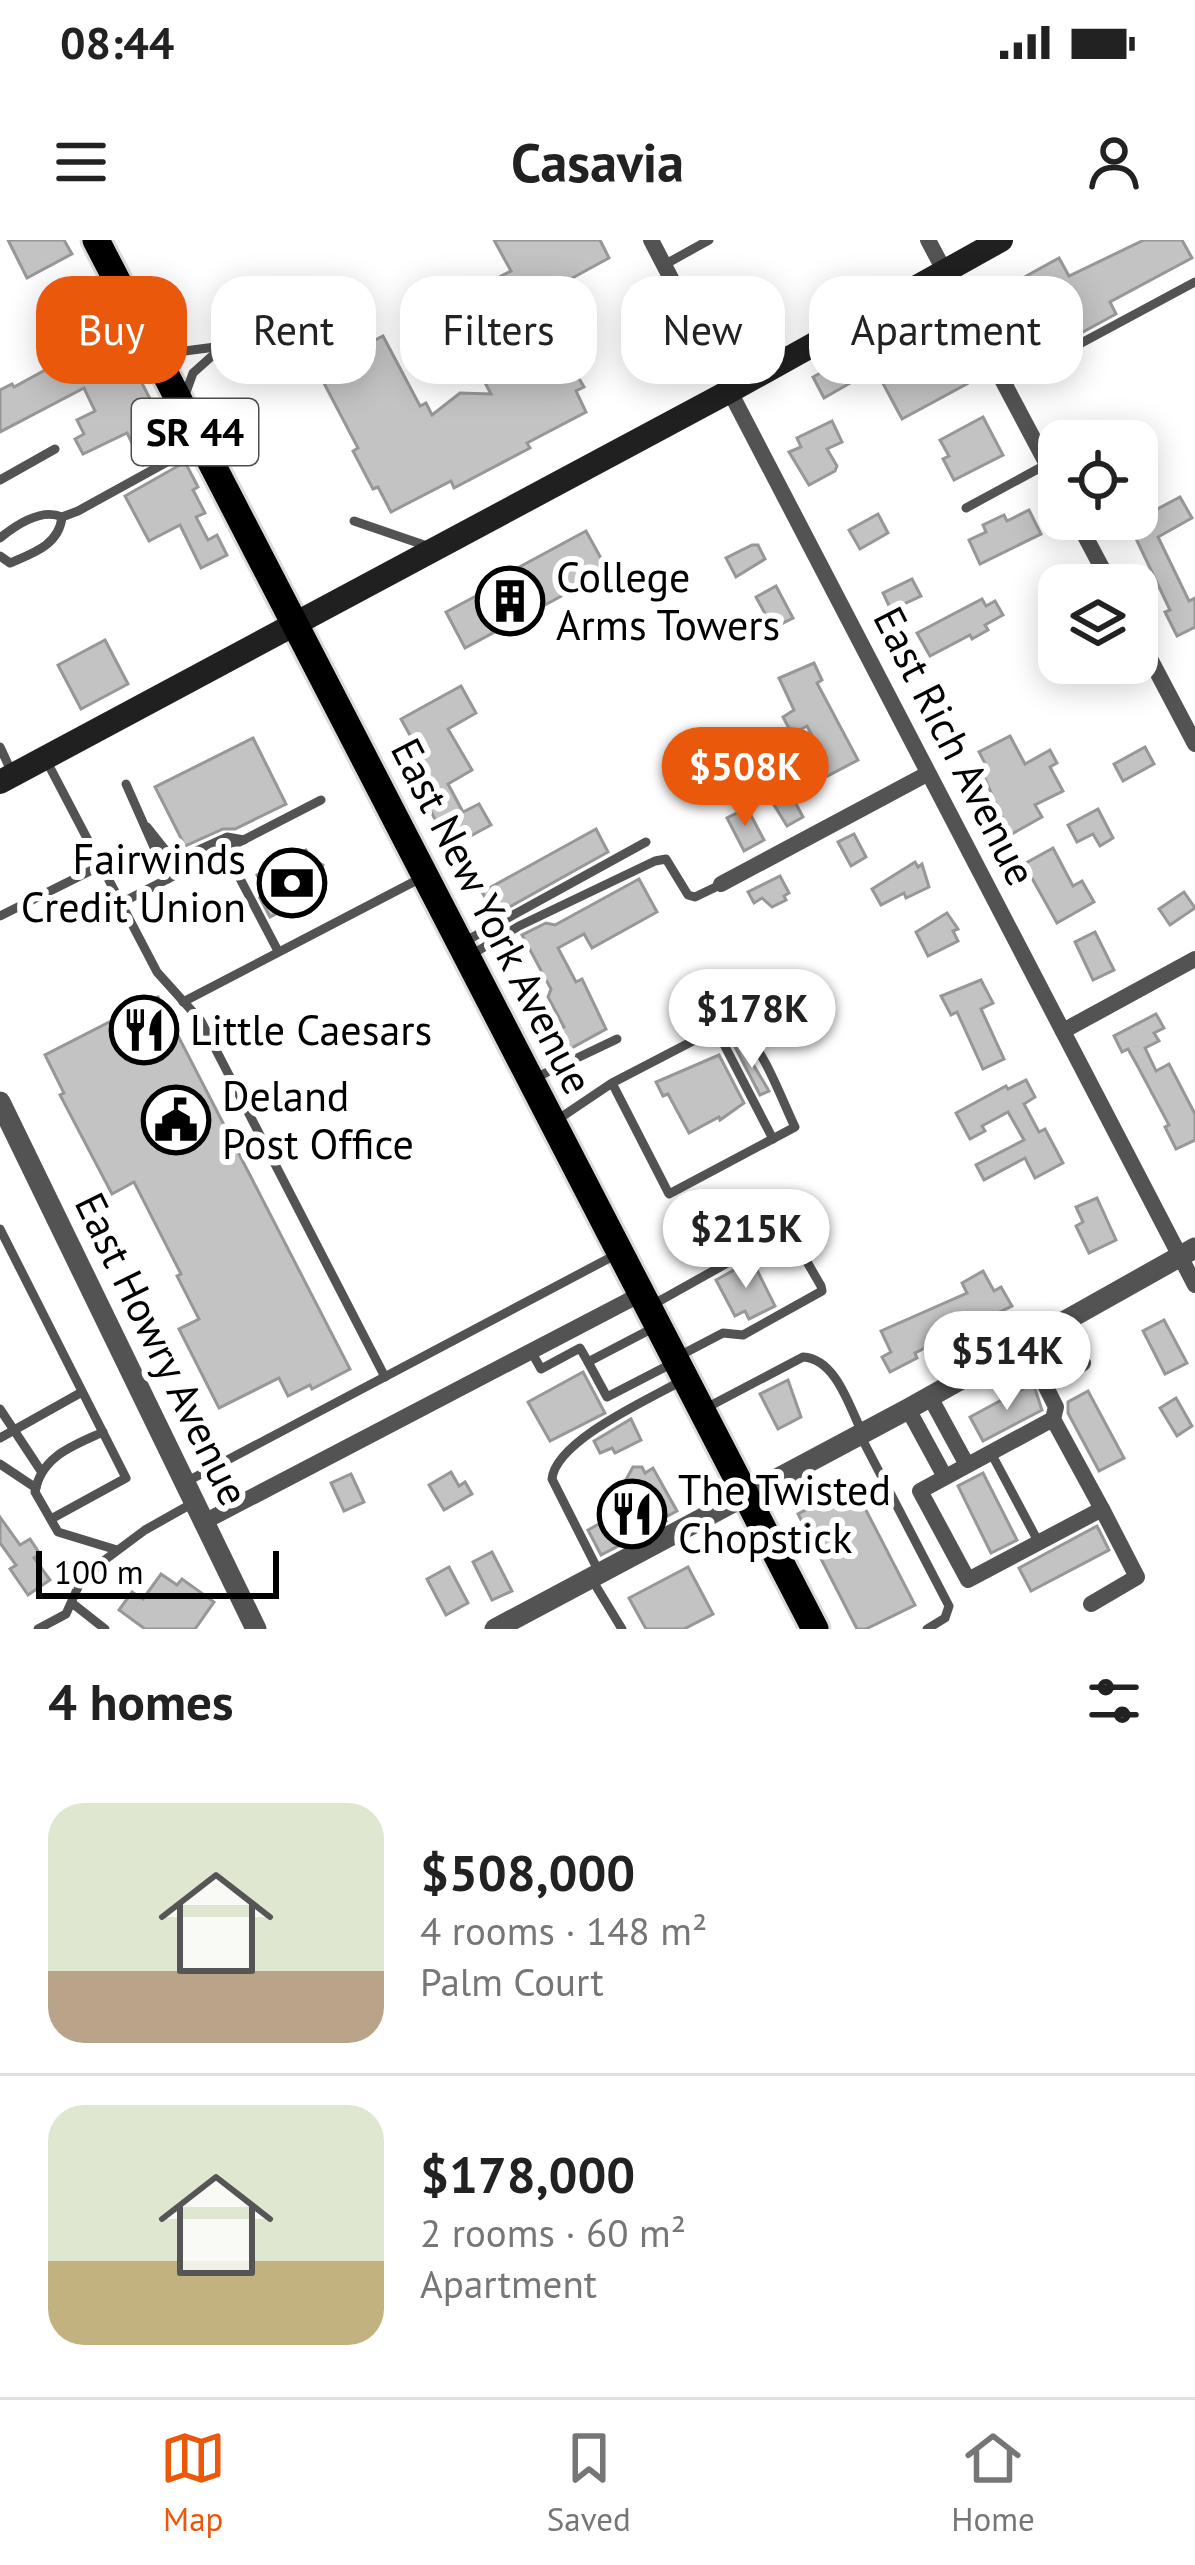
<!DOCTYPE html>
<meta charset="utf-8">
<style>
:root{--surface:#fff;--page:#f6f6f6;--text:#222;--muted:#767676;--line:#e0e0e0;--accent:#ea580c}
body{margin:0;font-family:"PT Sans",sans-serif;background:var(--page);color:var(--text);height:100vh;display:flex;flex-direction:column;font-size:45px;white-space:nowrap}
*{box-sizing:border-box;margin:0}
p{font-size:39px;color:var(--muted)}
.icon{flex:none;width:66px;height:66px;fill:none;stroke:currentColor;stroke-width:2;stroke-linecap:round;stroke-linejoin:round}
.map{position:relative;height:1389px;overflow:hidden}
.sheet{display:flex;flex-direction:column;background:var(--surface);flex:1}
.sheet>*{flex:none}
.top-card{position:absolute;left:36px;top:36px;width:1125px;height:108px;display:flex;gap:24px}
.tools{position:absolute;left:1038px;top:180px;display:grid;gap:24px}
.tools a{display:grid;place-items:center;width:120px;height:120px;border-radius:24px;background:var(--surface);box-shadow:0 6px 30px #0003;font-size:60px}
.scale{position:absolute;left:36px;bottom:30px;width:243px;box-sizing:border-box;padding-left:12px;border:6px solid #000;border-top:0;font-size:33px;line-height:42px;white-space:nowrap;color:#000;-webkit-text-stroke:9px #fff;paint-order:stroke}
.price{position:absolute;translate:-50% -102px;padding:0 27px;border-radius:42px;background:#fff;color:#222;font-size:39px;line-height:78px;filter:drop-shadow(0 3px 6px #0008)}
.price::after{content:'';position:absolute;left:50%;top:72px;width:36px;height:27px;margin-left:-18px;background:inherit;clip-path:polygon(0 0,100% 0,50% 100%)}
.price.on{background:var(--accent);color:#fff}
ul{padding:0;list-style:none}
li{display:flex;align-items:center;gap:36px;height:300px;padding:0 48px}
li+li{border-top:3px solid var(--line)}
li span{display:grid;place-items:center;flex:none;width:336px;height:240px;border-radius:36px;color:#555}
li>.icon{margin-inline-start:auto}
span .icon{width:144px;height:144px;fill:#fffc;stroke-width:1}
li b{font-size:51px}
h2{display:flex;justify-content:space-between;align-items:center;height:144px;padding:0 48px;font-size:51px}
.pill{padding:0 42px;border-radius:36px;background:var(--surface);box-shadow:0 6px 30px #0003;font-size:42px;line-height:108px}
.pill.on{background:var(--accent);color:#fff}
.status{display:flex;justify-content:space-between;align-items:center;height:84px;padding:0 60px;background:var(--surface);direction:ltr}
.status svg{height:33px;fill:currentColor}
header{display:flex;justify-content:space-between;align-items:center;height:156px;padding:0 48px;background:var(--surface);font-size:54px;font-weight:600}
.tab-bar{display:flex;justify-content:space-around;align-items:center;height:168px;border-top:3px solid var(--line);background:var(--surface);font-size:33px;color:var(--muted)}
.tab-bar a{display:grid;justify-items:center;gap:6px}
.tab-bar .on{color:var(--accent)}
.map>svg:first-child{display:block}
.building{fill:#c3c3c3;stroke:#979797;stroke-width:3}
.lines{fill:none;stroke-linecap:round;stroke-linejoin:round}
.primary-casing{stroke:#dbdbdb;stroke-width:33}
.service{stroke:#535353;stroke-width:9}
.minor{stroke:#535353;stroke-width:16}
.tertiary{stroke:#535353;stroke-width:21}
.secondary{stroke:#202020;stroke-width:24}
.primary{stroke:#000;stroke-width:27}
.labels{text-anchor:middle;stroke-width:12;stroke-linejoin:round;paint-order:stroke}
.shield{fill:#fff;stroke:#4c4c4c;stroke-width:3}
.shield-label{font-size:39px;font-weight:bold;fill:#000}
.poi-label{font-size:42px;fill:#000;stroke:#fff;text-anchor:start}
.street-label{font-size:42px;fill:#000;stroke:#fff}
</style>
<div class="status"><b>08:44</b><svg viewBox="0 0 49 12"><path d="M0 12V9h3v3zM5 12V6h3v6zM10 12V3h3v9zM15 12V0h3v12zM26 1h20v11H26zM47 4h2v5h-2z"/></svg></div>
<header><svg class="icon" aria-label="menu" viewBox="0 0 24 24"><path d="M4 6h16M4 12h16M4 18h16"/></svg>Casavia<svg class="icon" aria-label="person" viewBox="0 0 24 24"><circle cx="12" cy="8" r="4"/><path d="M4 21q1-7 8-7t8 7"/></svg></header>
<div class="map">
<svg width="1195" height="1389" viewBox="0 0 1195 1389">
<rect width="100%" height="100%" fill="#fff"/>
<!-- building -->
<g class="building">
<polygon points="8,0 64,0 72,14 27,38"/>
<polygon points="494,0 600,0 609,18 532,60 584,147 576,151 586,172 527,203 530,208 454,248 451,241 391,272 378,247 373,249 353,211 358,208 317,130 383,96 420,166 426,163 432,175 460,153 491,154 455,86 462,82 451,62 511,31"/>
<polygon points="1144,0 1182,0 1192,18 1110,62 1116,74 1072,98 1059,72 1010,99 988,57 1059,18 1069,36"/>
<polygon points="761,49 774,74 743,91 730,66"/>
<polygon points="425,76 440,106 420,116 405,86"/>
<polygon points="111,94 114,101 119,99 175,207 143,225 127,193 83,214 75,199 84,194 77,180 95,171 84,148 0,192 0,150 12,144 14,147"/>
<polygon points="952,95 976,139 902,179 878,134"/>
<polygon points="841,122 852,142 824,158 813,137"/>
<polygon points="983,177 1003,215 954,240 943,219 949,216 940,200"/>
<polygon points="832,181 842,202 827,209 837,226 835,231 809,245 789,212 801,207 797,198"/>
<polygon points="185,222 198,247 193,250 205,273 196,277 208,300 217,295 227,315 201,328 180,285 149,301 125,256"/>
<polygon points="1180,257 1192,278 1158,297 1189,361 1195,358 1195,387 1177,396 1165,372 1170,370 1129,284"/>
<polygon points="1029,270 1041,294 980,324 969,300 986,292 983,285 1004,275 1007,281"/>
<polygon points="878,274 888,293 860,309 849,290"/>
<polygon points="586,291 608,331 465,408 446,372 489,349 486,345"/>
<polygon points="752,305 758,305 765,319 736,337 726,318"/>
<polygon points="912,339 921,356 891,370 883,353"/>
<polygon points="776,346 793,378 773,388 756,357"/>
<polygon points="982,359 986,366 995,361 1003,375 985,385 988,390 972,399 970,395 930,416 917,393"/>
<polygon points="105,400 128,444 81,469 58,425"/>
<polygon points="814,423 822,440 817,443 858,520 799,551 791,538 823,517 807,486 792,494 783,477 794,470 779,438"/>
<polygon points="461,446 476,473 448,489 472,530 448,544 463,572 479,564 491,585 450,607 429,568 436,564 418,532 426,524 401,479"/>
<polygon points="1010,496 1025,524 1050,510 1057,523 1050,527 1063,551 1035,565 1042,577 1010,595 981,530 987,527 979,512"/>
<polygon points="253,498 286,564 235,589 223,589 185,606 155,547"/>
<polygon points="1145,507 1154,524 1123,541 1114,524"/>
<polygon points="786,545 803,577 787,586 768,555"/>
<polygon points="747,568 764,600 744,611 727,578"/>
<polygon points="1098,569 1113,598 1100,606 1093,594 1077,602 1068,585"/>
<polygon points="596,589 608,612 495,675 482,652"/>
<polygon points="854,594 866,617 851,626 838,602"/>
<polygon points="1053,608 1073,646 1082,641 1094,662 1057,683 1024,624"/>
<polygon points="291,610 294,616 306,610 312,620 323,625 320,637 325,649 270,677 260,658 267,655 257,635 276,625 273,620"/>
<polygon points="915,622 918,627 922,624 929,647 906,658 904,653 881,665 872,649"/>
<polygon points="780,636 789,653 784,656 786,660 772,667 762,658 754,663 748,652"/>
<polygon points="639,639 657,672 592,708 584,694 558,708 576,742 582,739 606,789 568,810 557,791 564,787 548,757 551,749 522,695 546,683 555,685"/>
<polygon points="1184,652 1195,668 1170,685 1159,669"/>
<polygon points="947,673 958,689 953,691 958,701 928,716 916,692"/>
<polygon points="1095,692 1114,730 1093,740 1075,702"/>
<polygon points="981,740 993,763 981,769 1004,819 983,829 957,772 951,775 941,756"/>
<polygon points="158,757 350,1129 312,1149 310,1145 288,1156 279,1138 219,1168 179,1089 199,1079 177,1036 181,1034 134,942 112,954 60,855 64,853 45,815"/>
<polygon points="1156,774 1164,788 1154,793 1159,801 1145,808 1156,831 1169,824 1195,874 1195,900 1176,909 1165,887 1169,885 1137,825 1128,809 1122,812 1114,796"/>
<polygon points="741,804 769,851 760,855 735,807"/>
<polygon points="719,815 744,863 720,880 719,877 689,893 668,854 663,856 656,842"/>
<polygon points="1026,840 1035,857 1024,864 1039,892 1045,889 1063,923 1035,938 1025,918 984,940 976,925 1024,900 1008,872 982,886 985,891 970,899 956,873 1006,846 1008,849"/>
<polygon points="1097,958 1116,1000 1089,1013 1076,986 1083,982 1076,967"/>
<polygon points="752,1020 775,1066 749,1079 745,1071 735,1076 716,1040"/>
<polygon points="983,1031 994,1051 1001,1047 1012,1066 915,1113 917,1118 890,1132 882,1117 891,1112 881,1091 967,1053 962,1043"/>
<polygon points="1164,1080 1187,1123 1165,1134 1143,1091"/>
<polygon points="583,1132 605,1173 550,1201 528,1162"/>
<polygon points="788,1140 801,1177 778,1189 760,1154"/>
<polygon points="1033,1143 1042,1170 983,1201 970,1177"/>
<polygon points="1088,1151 1124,1218 1099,1231 1068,1173 1068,1162"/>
<polygon points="1176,1158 1192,1186 1177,1196 1160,1168"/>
<polygon points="631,1179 641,1200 615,1213 612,1208 600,1213 594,1201"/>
<polygon points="633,1227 642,1227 645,1233 653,1228 677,1271 664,1278 666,1281 601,1315 588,1290 629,1267 623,1245"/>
<polygon points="451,1232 459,1246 465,1242 472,1254 444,1270 429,1245"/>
<polygon points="983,1233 1017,1300 991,1313 958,1246"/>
<polygon points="351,1234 364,1262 344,1271 331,1243"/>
<polygon points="853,1245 915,1365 866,1389 857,1389 798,1274"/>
<polygon points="0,1277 20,1305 30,1299 40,1314 34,1318 50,1340 28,1355 10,1329 16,1325 0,1303"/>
<polygon points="1097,1286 1109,1310 1031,1351 1019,1328"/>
<polygon points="492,1312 512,1351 492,1360 473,1322"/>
<polygon points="449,1327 468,1363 446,1375 427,1339"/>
<polygon points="688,1327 713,1374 684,1389 646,1389 629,1358"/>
<polygon points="161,1334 177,1345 182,1339 214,1362 195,1389 145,1389 119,1370 132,1352 143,1359"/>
</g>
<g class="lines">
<defs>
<polyline id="primary" points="96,0 815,1389"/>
</defs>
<!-- primary casing -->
<use href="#primary" class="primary-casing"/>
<!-- service -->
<g class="service">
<polyline points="664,25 709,0"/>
<polyline points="846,92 882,116 965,71"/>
<polyline points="158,107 177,112 223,106"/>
<polyline points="1005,144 1195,42"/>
<polyline points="185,155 193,133 221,108"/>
<polyline points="0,240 55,209"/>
<polyline points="966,268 1047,224"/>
<polyline points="354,281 430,307"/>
<path d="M0 298C16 285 42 268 62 277L78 271 196 206"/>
<path d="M0 316 10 323C33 313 59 305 62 277"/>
<polyline points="0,507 13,535"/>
<polyline points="45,518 157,732 201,781 385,1137"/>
<polyline points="126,544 168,639"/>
<polyline points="147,587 174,621 227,597 244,600"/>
<polyline points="225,610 278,711"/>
<polyline points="121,663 321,560"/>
<polyline points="0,676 102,625"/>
<polyline points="464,702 646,602"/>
<polyline points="471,715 519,686 655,621 666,619 688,655 695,657 720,645"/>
<polyline points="183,762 423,637"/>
<polyline points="716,789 773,899"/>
<polyline points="535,838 617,799"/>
<path d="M557 880 612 843 716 789C725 789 736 788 744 794 763 807 784 865 795 887L669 954 612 843"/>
<polyline points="0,989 126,1238 51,1279"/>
<polyline points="654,1064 788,989 821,1046 822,1051 743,1095 723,1093 679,1116"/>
<polyline points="531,1111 541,1129 580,1108 588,1122 655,1087"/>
<polyline points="588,1122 607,1157 671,1124"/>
<path d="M706 1168 803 1117C836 1119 849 1166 862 1192"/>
<polyline points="0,1169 41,1231"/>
<path d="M103 1192C73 1206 41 1216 35 1252L58 1292 117 1310"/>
<polyline points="860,1195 949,1366 945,1378 927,1389"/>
<polyline points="0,1198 82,1152"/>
<polyline points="991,1213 1039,1303"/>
<polyline points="0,1224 36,1248"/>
<polyline points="184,1243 619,1013"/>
<path d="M600 1334 552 1239C556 1200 650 1159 683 1140"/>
<polyline points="591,1338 622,1389"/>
<polyline points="72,1363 105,1389"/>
<polyline points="38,1389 66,1374 79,1345 102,1322 145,1290 193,1263"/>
</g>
<!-- minor -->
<g class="minor">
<polyline points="651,0 1195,1045"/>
<polyline points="928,0 1059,247"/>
<polyline points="1076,279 1111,345"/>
<polyline points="1137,394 1195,504"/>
<polyline points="721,644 927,534"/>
<polyline points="1063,791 1195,719"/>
<polyline points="930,1157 967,1225"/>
<polyline points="908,1169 945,1237"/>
<polyline points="1053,1179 920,1251 968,1340 1102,1269 1053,1179 1056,1167 1045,1145 1083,1123"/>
<polyline points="202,1283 641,1054"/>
<polyline points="1091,1364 1137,1337 1102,1269"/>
</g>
<!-- tertiary -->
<g class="tertiary">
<polyline points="0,862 256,1389"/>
<polyline points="495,1389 908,1169 1195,1008"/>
</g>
<!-- secondary -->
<polyline class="secondary" points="0,542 730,151 1001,0"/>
<!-- primary -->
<use href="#primary" class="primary"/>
</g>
<!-- icons -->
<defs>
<symbol id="building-ring" viewBox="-11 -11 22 22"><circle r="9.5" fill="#fff" stroke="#000" stroke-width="1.5"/><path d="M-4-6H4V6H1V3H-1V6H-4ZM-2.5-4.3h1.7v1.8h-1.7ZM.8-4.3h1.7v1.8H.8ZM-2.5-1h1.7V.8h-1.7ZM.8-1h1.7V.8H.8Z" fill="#000"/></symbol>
<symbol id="bank-ring" viewBox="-11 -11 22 22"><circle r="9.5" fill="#fff" stroke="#000" stroke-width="1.5"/><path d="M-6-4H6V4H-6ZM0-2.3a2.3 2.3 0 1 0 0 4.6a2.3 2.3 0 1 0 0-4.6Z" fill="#000"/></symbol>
<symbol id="restaurant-ring" viewBox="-11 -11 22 22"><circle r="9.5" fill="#fff" stroke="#000" stroke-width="1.5"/><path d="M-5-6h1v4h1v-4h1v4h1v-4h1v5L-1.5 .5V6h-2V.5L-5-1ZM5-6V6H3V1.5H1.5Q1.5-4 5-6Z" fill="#000"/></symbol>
<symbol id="civic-ring" viewBox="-11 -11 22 22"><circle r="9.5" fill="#fff" stroke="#000" stroke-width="1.5"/><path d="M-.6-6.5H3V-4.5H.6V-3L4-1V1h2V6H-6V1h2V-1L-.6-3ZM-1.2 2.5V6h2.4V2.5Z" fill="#000"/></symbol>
</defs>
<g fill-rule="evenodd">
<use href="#building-ring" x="472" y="323" width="76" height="76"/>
<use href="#bank-ring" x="254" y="605" width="76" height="76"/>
<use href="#restaurant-ring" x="106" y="752" width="76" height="76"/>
<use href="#civic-ring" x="138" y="842" width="76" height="76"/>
<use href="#restaurant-ring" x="594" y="1236" width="76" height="76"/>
</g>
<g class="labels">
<!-- shield labels -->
<rect class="shield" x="132" y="159" width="126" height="66" rx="9"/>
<g class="shield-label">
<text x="195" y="206">SR 44</text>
</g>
<!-- poi labels -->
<g class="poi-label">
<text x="556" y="352">College<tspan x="556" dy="48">Arms Towers</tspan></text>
<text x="246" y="634" text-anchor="end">Fairwinds<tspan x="246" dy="48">Credit Union</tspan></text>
<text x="190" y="805">Little Caesars</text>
<text x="222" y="871">Deland<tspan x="222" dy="48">Post Office</tspan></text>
<text x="678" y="1265">The Twisted<tspan x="678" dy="48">Chopstick</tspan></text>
</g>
<!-- street labels -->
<g class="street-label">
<text transform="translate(955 506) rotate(63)" y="15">East Rich Avenue</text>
<text transform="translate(492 676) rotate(63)" y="15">East New York Avenue</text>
<text transform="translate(162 1109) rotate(64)" y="15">East Howry Avenue</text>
</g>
</g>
</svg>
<div class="tools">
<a><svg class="icon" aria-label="locate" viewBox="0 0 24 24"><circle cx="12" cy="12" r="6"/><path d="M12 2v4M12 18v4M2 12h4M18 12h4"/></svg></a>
<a><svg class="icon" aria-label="layers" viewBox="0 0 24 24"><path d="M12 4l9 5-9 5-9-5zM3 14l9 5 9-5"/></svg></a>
</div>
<div class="scale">100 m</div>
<b class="price on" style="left:745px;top:589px">$508K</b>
<b class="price" style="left:752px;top:831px">$178K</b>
<b class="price" style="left:746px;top:1051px">$215K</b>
<b class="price" style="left:1007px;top:1173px">$514K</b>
<div class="top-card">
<a class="pill on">Buy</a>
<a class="pill">Rent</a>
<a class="pill">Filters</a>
<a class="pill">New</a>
<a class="pill">Apartment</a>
</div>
</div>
<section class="sheet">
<h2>4 homes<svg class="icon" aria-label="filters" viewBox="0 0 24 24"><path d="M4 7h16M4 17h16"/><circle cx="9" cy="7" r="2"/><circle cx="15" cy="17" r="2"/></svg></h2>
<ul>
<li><span style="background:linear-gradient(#dfe7d0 70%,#b9a48a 0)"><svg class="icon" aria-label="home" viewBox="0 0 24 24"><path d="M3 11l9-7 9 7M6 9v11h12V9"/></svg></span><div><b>$508,000</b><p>4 rooms · 148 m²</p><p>Palm Court</p></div></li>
<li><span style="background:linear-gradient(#dfe7d0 65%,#c2b280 0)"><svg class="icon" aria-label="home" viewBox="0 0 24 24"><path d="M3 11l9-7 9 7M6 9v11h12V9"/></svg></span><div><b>$178,000</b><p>2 rooms · 60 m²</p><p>Apartment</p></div></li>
</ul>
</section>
<nav class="tab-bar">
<a class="on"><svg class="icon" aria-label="map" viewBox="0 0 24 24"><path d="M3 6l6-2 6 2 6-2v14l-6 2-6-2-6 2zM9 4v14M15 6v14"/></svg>Map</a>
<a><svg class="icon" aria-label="saved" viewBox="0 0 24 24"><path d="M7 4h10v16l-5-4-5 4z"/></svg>Saved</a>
<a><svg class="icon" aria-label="home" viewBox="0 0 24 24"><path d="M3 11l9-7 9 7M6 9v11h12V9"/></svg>Home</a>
</nav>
